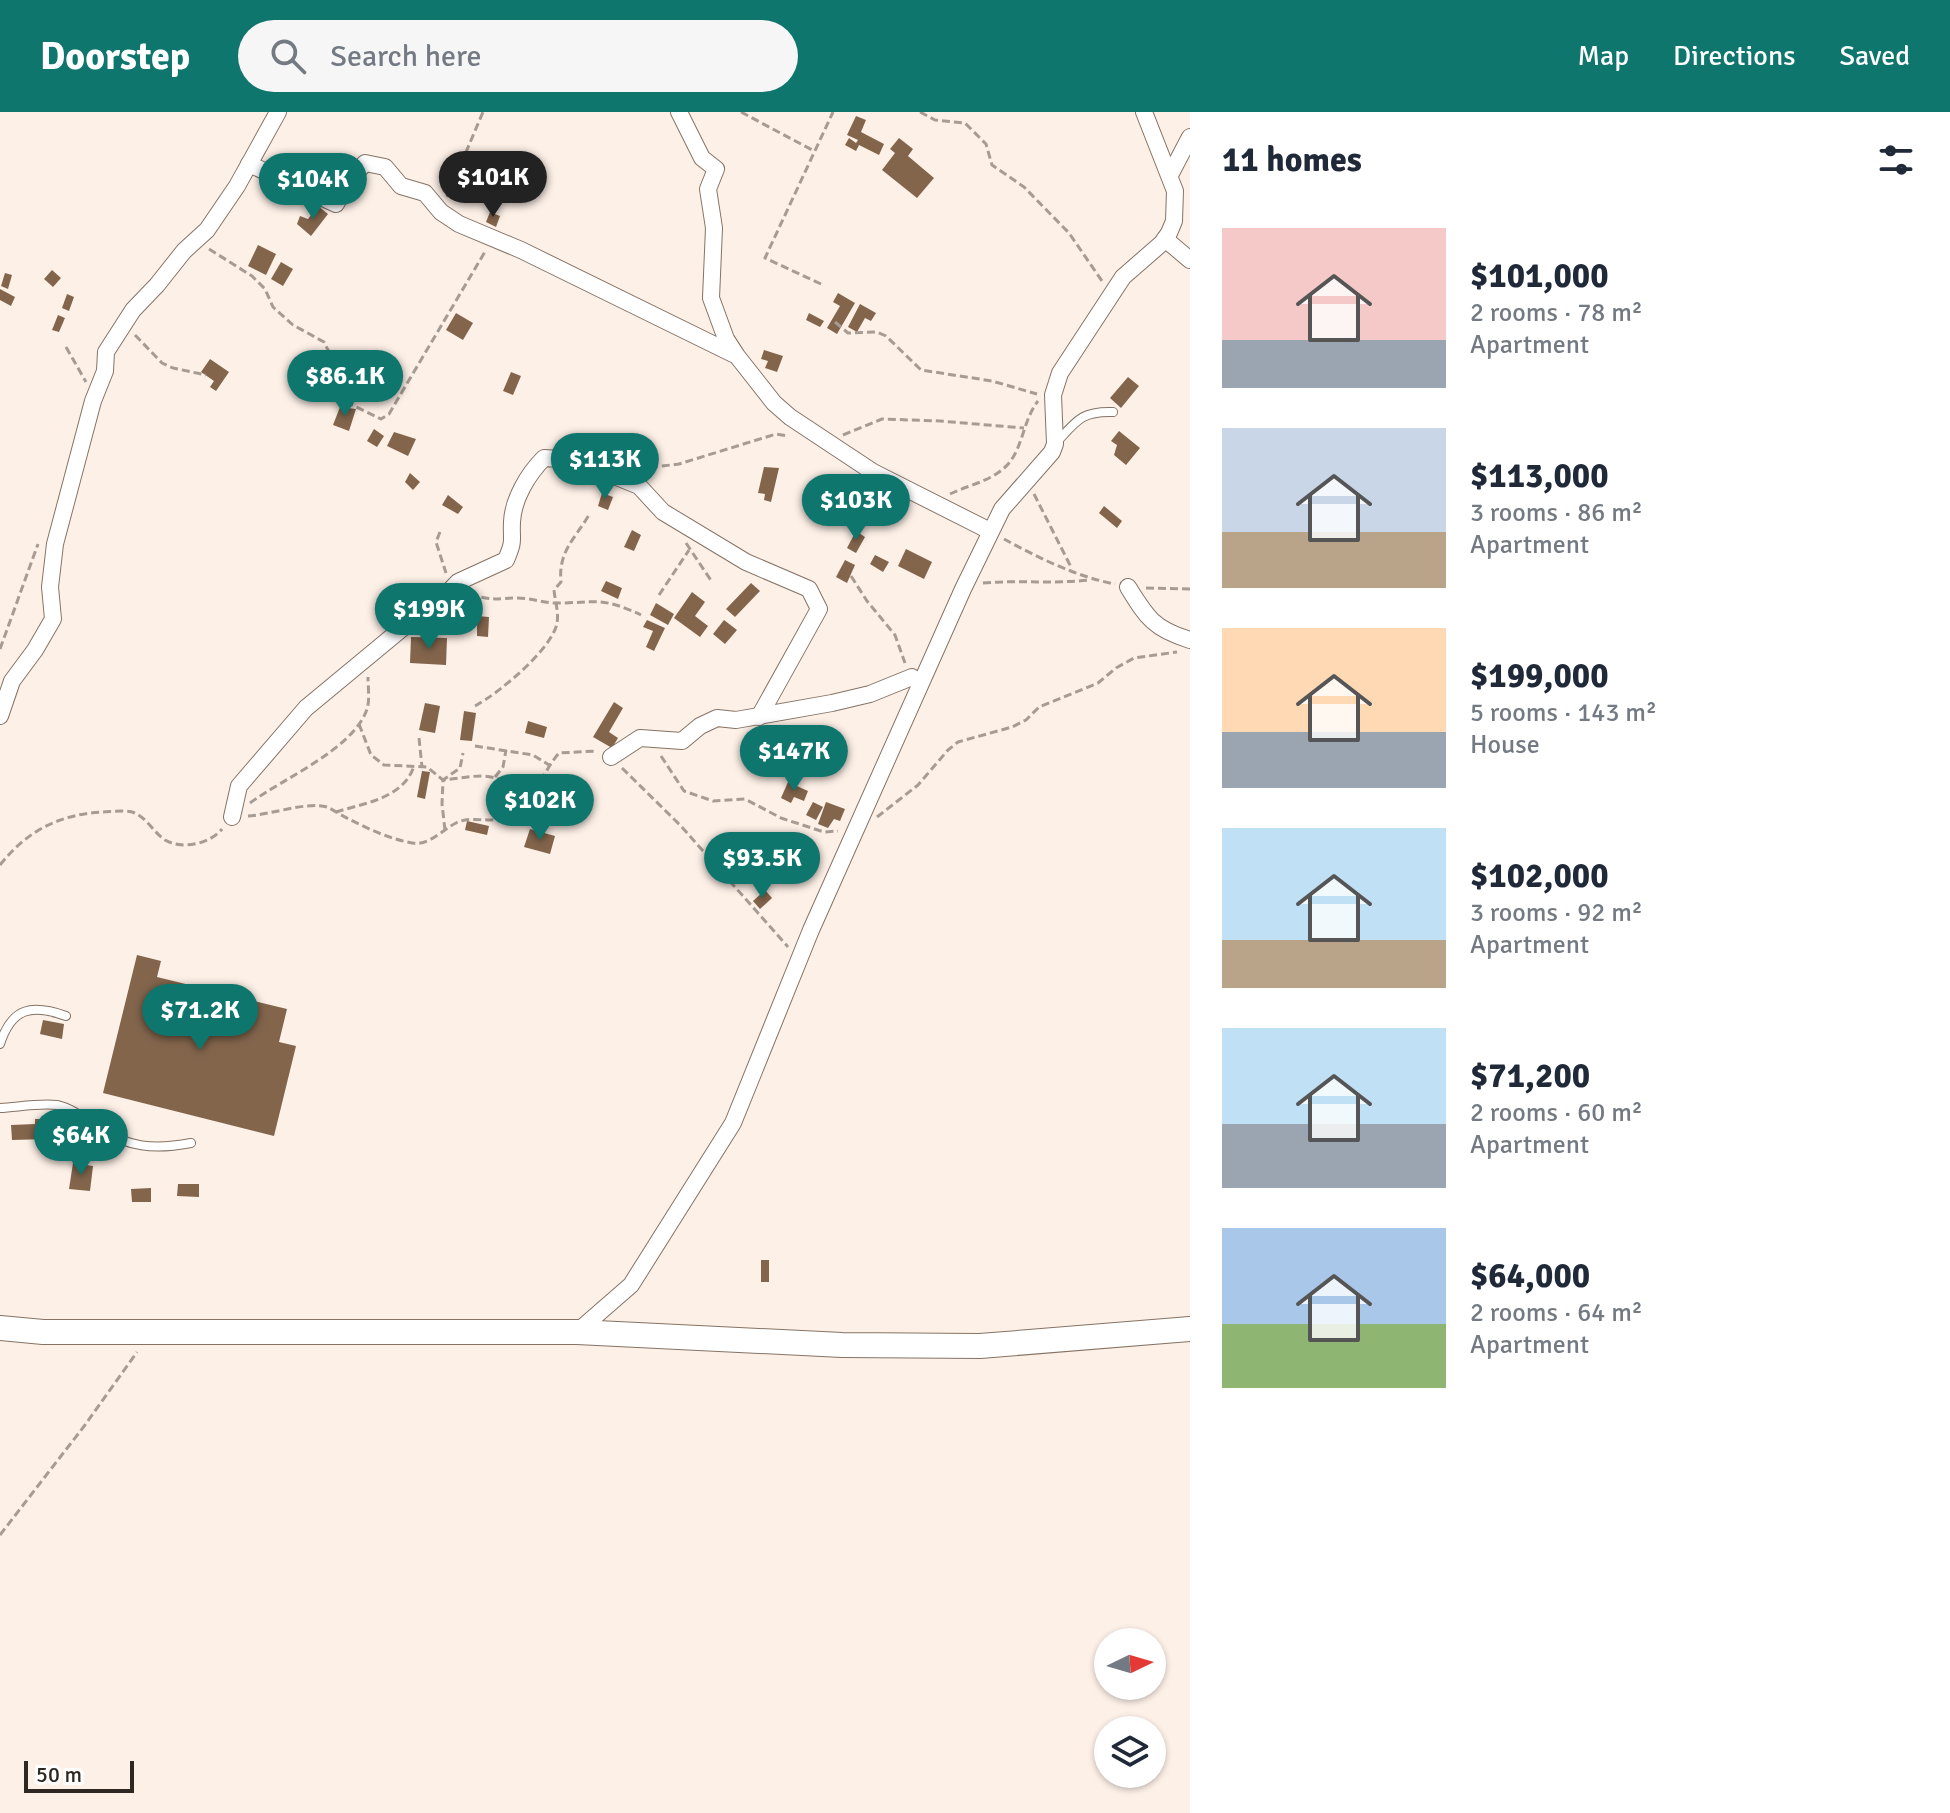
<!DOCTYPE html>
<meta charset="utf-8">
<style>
:root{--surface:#fff;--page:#f6f6f7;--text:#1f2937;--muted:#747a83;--accent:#0f766e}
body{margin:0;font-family:Signika,sans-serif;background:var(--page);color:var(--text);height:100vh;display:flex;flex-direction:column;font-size:30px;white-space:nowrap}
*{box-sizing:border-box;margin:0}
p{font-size:26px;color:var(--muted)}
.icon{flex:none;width:44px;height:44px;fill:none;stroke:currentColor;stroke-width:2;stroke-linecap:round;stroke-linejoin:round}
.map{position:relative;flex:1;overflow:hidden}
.details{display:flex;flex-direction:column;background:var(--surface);width:760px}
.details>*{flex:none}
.needle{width:52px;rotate:85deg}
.buttons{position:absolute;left:1094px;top:1516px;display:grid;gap:16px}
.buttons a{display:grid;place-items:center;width:72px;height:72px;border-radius:50%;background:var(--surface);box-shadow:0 2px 6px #0004;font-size:40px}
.scale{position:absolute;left:24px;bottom:20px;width:110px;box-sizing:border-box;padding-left:8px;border:4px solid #2f2721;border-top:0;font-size:22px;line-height:28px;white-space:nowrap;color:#2f2721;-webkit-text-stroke:6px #fff;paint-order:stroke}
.price{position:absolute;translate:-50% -68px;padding:0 18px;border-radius:28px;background:var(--accent);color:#fff;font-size:26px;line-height:52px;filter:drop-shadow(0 2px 4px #0008)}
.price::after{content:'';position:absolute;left:50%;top:48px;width:24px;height:18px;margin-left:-12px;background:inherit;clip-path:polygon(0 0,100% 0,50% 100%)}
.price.current{background:#222;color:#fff}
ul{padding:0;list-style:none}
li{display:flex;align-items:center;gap:24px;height:200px;padding:0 32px}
li span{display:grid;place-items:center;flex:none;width:224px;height:160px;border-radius:0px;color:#555}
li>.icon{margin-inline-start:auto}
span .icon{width:96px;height:96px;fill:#fffc;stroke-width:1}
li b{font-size:34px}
h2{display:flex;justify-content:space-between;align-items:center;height:96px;padding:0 32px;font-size:34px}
header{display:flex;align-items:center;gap:48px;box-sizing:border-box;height:112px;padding:0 40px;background:var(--accent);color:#fff}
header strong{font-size:38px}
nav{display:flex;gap:44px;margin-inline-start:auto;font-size:28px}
.search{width:560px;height:72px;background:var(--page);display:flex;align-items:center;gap:20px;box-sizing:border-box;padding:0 28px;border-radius:44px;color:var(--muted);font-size:30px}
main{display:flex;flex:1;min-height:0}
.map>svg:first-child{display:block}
.building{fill:#83654c}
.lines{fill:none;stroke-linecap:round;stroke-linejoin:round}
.lane-casing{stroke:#857365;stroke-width:10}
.street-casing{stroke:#857365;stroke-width:18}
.secondary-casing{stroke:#857365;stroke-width:26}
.path{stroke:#a79c94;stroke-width:3;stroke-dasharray:8 4;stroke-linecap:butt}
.lane{stroke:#fff;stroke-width:8}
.street{stroke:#fff;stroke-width:16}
.secondary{stroke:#fff;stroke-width:24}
</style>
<header>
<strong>Doorstep</strong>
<div class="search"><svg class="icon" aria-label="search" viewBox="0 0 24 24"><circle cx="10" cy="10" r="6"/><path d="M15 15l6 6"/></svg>Search here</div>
<nav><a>Map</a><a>Directions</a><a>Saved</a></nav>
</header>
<main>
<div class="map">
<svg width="1190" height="1701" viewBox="0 0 1190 1701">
<rect width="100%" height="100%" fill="#fdf0e7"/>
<!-- building -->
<g class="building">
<polygon points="856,4 866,8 861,20 884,32 879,43 859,33 856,39 845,33 849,26 856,31 858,28 847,23"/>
<polygon points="899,26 913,37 908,44 934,66 917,86 882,58 895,41 890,37"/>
<polygon points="318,94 328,102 311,124 297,112 300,104 308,107"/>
<polygon points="490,100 500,104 496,115 486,110"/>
<polygon points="258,133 276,142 266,163 248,154"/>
<polygon points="281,150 293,157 283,174 271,167"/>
<polygon points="52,158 61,166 53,175 44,167"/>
<polygon points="5,161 12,163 8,177 1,174"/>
<polygon points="0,177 15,185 11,194 0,188"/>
<polygon points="838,181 855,191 837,222 827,216 840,194 833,190"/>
<polygon points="67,182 74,185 69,199 62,196"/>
<polygon points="860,192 876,201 871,209 865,206 857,220 848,215"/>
<polygon points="456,201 473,211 463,228 446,218"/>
<polygon points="809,201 824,209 820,215 806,208"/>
<polygon points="58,203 65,206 59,220 52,218"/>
<polygon points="764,238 783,244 777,260 765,256 768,249 761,247"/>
<polygon points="210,247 229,260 216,279 210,275 214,269 201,260"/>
<polygon points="511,260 521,264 513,283 503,279"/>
<polygon points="1128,265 1139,274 1121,296 1110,286"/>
<polygon points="340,295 356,297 349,319 333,313"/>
<polygon points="374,317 384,324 377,335 367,329"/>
<polygon points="1119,319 1140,336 1126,353 1114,343 1117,333 1111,329"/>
<polygon points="394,320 416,327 408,344 387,334"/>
<polygon points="764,355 779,356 771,390 764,388 765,382 758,381"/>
<polygon points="410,361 420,370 413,378 405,370"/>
<polygon points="602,381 613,385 608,398 598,394"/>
<polygon points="448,383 463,395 458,402 442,393"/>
<polygon points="1104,394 1122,409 1117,416 1099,401"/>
<polygon points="632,418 641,423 634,439 624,435"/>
<polygon points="856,419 865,425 856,441 847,436"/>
<polygon points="906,437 932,450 924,467 898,454"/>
<polygon points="875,443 889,450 883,460 870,452"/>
<polygon points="845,448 855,453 847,471 836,465"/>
<polygon points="606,469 622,476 618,487 601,479"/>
<polygon points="751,471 760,479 735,505 726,497"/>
<polygon points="692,480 705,490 695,504 708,514 700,525 674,506"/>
<polygon points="656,491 674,502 668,513 650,503"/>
<polygon points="477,504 489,505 488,525 477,524"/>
<polygon points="647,508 665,516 654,539 646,535 653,519 643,515"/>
<polygon points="724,508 737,518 725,532 713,522"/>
<polygon points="411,525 447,526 446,553 410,551"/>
<polygon points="614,590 623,596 609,620 618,626 612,636 593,625"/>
<polygon points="425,591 440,594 435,621 419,618"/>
<polygon points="464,599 476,601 472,629 460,628"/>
<polygon points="528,609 547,615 544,626 525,621"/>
<polygon points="422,659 430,660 425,687 417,685"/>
<polygon points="788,670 808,679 804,689 794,685 791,691 781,686"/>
<polygon points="813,690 823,695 816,708 806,703"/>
<polygon points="826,690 845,697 840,709 834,707 828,716 818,712"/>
<polygon points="467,709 489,714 487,723 465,718"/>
<polygon points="530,717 555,724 550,742 524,735"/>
<polygon points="741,755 749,761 740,772 733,766"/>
<polygon points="765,778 772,786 760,797 753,789"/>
<polygon points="137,843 161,849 157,865 287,897 279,930 296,934 274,1024 103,981"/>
<polygon points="43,908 64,912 62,927 40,922"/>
<polygon points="35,1007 47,1007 48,1027 12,1028 11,1013 35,1012"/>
<polygon points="73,1051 93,1054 90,1079 69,1077"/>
<polygon points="178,1072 199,1072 199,1085 177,1084"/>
<polygon points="151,1076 151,1090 132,1090 131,1077"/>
<rect x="761" y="1148" width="8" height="22"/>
</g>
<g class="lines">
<defs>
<g id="lane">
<path d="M1057 330C1077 308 1082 299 1113 300"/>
<path d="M0 932C12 895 32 892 66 904"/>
<path d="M0 996C18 995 39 991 57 993 71 996 84 1006 96 1014 128 1036 154 1038 191 1031"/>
</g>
<g id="street">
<polyline points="679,0 702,46 716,57 708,77 714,116 711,186 726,227 737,244 774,291 790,305 873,360 990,419"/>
<polyline points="249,52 336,92 348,70 365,51 385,55 401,74 425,81 441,100 459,112 521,138 733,242"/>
<polyline points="1170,63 1190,25"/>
<polyline points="1165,127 1190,148"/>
<path d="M1128 475C1147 506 1154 517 1190 528"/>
<polyline points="0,604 12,569 35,538 53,507 50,475 55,432 93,289 105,259 106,240 133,198 157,173 184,139 207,118 237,74 278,0"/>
<polyline points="611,645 640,626 682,629 700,614 717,606 736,608 832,591 870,582 912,565"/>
<path d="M232 705 239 674 306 596 405 514 436 493 458 470 506 448C515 427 511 430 512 410 513 387 528 362 544 346L575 348 639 374 663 400 746 450 809 477 819 497 759 605"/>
<polyline points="577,1220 631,1173 733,1011 811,818 963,477 1002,397 1052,340 1055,332 1053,283 1060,261 1123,165 1162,131 1169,121 1174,109 1175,79 1144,0"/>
</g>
<polyline id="secondary" points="0,1216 43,1220 577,1220 842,1233 980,1234 1190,1217"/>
</defs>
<!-- lane casing -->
<use href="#lane" class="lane-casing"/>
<!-- street casing -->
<use href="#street" class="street-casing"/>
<!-- secondary casing -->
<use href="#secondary" class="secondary-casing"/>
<!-- path -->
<g class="path">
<polyline points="741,0 814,39"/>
<polyline points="920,0 935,8 965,11 986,32 992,53 1024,75 1069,121 1102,169"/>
<polyline points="447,85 483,0"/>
<polyline points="209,137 252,164 265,177 273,195 293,213 324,230 339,260 344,289 381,307 389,302 486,138"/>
<polyline points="821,172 765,146 833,0"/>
<polyline points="835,210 848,221 877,220 886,224 921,258 992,269 1037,282"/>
<polyline points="135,223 162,251 173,256 206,263"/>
<polyline points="66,235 86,270"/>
<polyline points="843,323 882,307 940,309 1024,316"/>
<polyline points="638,357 679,352 776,322 789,324"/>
<path d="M950 382C966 374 988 370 1003 357 1023 341 1022 309 1038 289"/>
<polyline points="1034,382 1072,457"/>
<polyline points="440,420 436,430 446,461"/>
<path d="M1004 427C1037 445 1077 465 1115 472"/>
<polyline points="686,431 712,470"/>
<polyline points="851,464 867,489 895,523 905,551"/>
<path d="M983 471C1019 468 1054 472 1090 468"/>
<polyline points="1146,476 1190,477"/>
<path d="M470 481C490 490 498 486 518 486 531 486 543 491 556 491 596 491 601 484 641 503"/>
<polyline points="659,483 689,438"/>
<polyline points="0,537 38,432"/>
<path d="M475 594C499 581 547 541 556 515 560 504 555 489 554 478L561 470C558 440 574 428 589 403"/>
<path d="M359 612 371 643 384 653 427 655 443 668C456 667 469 664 482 664 507 665 517 681 543 667"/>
<polyline points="419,626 422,655"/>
<polyline points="475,634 533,643 549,653"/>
<polyline points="661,644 684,679 713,689 745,687 781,706 824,720 838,719"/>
<polyline points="622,656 681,714 788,835"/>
<polyline points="495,665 503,655 506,638"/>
<path d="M250 691C282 667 354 637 367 597 370 588 368 575 368 565"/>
<path d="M336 700C364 691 403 687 414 654"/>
<path d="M248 704C269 703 308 689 327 695 334 698 342 704 349 707 368 717 390 727 412 731 429 734 442 718 456 711 469 704 484 710 498 707 532 700 539 664 559 641L597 639"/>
<polyline points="877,705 918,673 948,638 958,630 1012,615 1026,608 1039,595 1098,571 1116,556 1134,546 1177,540"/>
<polyline points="445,718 442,692 443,668 460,656 463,641"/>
<path d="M0 753C27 719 58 703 101 700 110 700 123 698 132 700 147 705 153 720 165 728 182 738 210 732 222 717"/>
<polyline points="0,1423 85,1313 137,1240"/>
</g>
<!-- lane -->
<use href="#lane" class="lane"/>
<!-- street -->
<use href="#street" class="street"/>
<!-- secondary -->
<use href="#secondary" class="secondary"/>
</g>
</svg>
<div class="buttons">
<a><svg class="needle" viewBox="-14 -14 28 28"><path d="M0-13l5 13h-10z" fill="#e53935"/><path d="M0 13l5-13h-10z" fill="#747a83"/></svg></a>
<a><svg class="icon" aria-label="layers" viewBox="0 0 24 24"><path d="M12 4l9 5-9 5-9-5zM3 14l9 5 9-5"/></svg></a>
</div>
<div class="scale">50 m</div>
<b class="price current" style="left:493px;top:107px">$101K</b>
<b class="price" style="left:313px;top:109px">$104K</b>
<b class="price" style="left:345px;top:306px">$86.1K</b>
<b class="price" style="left:605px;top:389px">$113K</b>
<b class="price" style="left:856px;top:430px">$103K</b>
<b class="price" style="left:429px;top:539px">$199K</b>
<b class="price" style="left:794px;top:681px">$147K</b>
<b class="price" style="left:540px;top:730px">$102K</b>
<b class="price" style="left:762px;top:788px">$93.5K</b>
<b class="price" style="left:200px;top:940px">$71.2K</b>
<b class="price" style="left:81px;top:1065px">$64K</b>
</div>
<section class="details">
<h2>11 homes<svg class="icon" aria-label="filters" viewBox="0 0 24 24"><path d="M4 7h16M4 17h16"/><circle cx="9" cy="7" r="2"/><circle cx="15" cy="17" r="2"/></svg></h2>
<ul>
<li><span style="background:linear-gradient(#f6c9c9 70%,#9aa5b1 0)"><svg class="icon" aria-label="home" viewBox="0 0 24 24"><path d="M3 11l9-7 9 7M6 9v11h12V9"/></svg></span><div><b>$101,000</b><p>2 rooms · 78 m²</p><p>Apartment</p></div></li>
<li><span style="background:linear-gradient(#c9d6e8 65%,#b9a48a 0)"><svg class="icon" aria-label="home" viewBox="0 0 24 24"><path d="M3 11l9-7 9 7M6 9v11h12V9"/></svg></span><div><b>$113,000</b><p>3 rooms · 86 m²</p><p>Apartment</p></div></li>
<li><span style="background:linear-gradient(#ffd9b3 65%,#9aa5b1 0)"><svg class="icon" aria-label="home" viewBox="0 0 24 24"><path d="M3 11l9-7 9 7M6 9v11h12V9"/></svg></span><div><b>$199,000</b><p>5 rooms · 143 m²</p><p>House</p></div></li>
<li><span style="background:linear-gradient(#bfe0f5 70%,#b9a48a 0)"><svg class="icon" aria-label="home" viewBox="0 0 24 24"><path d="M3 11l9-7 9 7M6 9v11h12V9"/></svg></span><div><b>$102,000</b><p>3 rooms · 92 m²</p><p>Apartment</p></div></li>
<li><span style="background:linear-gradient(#bfe0f5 60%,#9aa5b1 0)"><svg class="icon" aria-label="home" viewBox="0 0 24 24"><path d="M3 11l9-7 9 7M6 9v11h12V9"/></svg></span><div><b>$71,200</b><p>2 rooms · 60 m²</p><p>Apartment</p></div></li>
<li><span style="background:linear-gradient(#a9c7e8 60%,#8fb573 0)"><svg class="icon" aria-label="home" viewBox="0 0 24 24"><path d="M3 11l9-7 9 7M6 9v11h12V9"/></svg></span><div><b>$64,000</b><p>2 rooms · 64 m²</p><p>Apartment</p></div></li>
</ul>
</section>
</main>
